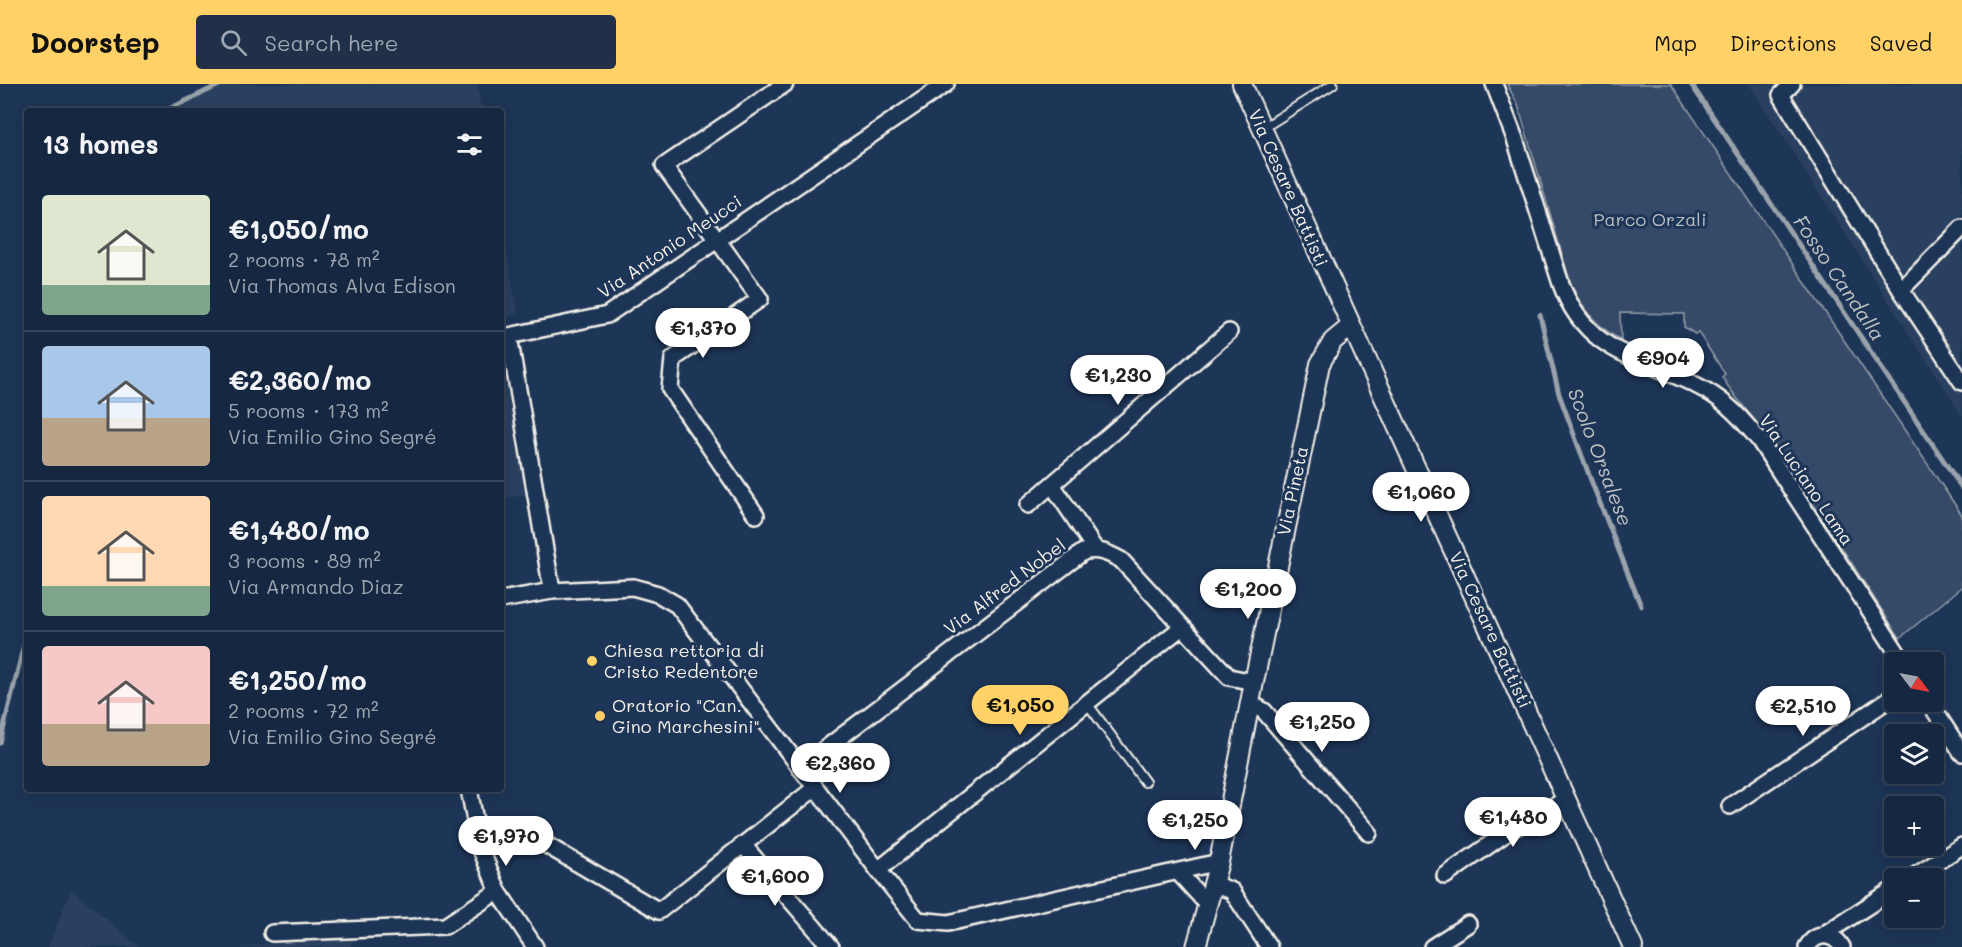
<!DOCTYPE html>
<meta charset="utf-8">
<style>
:root{--surface:#162841;--page:#1f3048;--text:#f1f3f6;--muted:#9ea6b1;--line:#35445a;--accent:#ffd166}
body{margin:0;font-family:Mali,sans-serif;background:var(--page);color:var(--text);height:100vh;display:flex;flex-direction:column;font-size:22px;white-space:nowrap}
*{box-sizing:border-box;margin:0}
p{font-size:20px;color:var(--muted)}
.icon{flex:none;width:33px;height:33px;fill:none;stroke:currentColor;stroke-width:2;stroke-linecap:round;stroke-linejoin:round}
.map{position:relative;flex:1;overflow:hidden}
.details{position:absolute;left:24px;top:24px;width:480px;height:684px;display:flex;flex-direction:column;background:var(--surface);border-radius:6px;box-shadow:0 3px 15px #0003,0 0 0 2px var(--line)}
.details>*{flex:none}
.needle{width:39px;rotate:122deg}
.controls{position:absolute;left:1884px;top:568px;display:grid;gap:12px}
.controls a{display:grid;place-items:center;width:60px;height:60px;border-radius:6px;background:var(--surface);box-shadow:0 3px 15px #0003,0 0 0 2px var(--line);font-size:30px}
.price{position:absolute;translate:-50% -51px;padding:0 14px;border-radius:21px;background:#fff;color:#222;font-size:20px;line-height:39px;filter:drop-shadow(0 2px 3px #0008)}
.price::after{content:'';position:absolute;left:50%;top:36px;width:18px;height:14px;margin-left:-9px;background:inherit;clip-path:polygon(0 0,100% 0,50% 100%)}
.price.current{background:var(--accent);color:#111}
ul{padding:0;list-style:none}
li{display:flex;align-items:center;gap:18px;height:150px;padding:0 18px}
li+li{border-top:2px solid var(--line)}
li span{display:grid;place-items:center;flex:none;width:168px;height:120px;border-radius:6px;color:#555}
li>.icon{margin-inline-start:auto}
span .icon{width:72px;height:72px;fill:#fffc;stroke-width:1}
li b{font-size:26px}
h2{display:flex;justify-content:space-between;align-items:center;height:72px;padding:0 18px;font-size:26px}
header{display:flex;align-items:center;gap:36px;box-sizing:border-box;height:84px;padding:0 30px;background:var(--accent);color:#111}
header strong{font-size:28px}
nav{display:flex;gap:33px;margin-inline-start:auto;font-size:21px}
.search{width:420px;height:54px;background:var(--page);display:flex;align-items:center;gap:15px;box-sizing:border-box;padding:0 21px;border-radius:6px;color:var(--muted);font-size:22px}
.map>svg:first-child{display:block}
.built{fill:#2a4060}
.green{fill:#354a67;stroke:#949ea8;stroke-width:1.5}
.lines{fill:none;stroke-linecap:round;stroke-linejoin:round}
.stream{stroke:#9aa2ab;stroke-width:5}
.service-casing{stroke:#f4f1e8;stroke-width:12}
.minor-casing{stroke:#f4f1e8;stroke-width:20}
.tertiary-casing{stroke:#f4f1e8;stroke-width:22}
.service{stroke:#1d3557;stroke-width:8}
.minor{stroke:#1d3557;stroke-width:15}
.tertiary{stroke:#1d3557;stroke-width:18}
.poi-dot{fill:#ffd166;stroke:#1d3557;stroke-width:2}
.labels{text-anchor:middle;stroke-width:6;stroke-linejoin:round;paint-order:stroke}
.street-label{font-size:18px;fill:#f4f1e8;stroke:#1d3557}
.park-label{font-size:18px;fill:#bbbfc1;stroke:#1d3557}
.poi-label{font-size:18px;fill:#f4f1e8;stroke:#1d3557;text-anchor:start}
.water-label{font-size:20px;font-style:italic;fill:#c0c3c4;stroke:#1d3557}
</style>
<header>
<strong>Doorstep</strong>
<div class="search"><svg class="icon" aria-label="search" viewBox="0 0 24 24"><circle cx="10" cy="10" r="6"/><path d="M15 15l6 6"/></svg>Search here</div>
<nav><a>Map</a><a>Directions</a><a>Saved</a></nav>
</header>
<div class="map">
<svg width="1962" height="863" viewBox="0 0 1962 863">
<rect width="100%" height="100%" fill="#1d3557"/>
<filter id="ink" filterUnits="userSpaceOnUse"><feTurbulence type="fractalNoise" baseFrequency=".0167" numOctaves="2"/><feDisplacementMap in="SourceGraphic" scale="12" xChannelSelector="R" yChannelSelector="G"/><feConvolveMatrix kernelMatrix="1 2 1 2 8 2 1 2 1" color-interpolation-filters="sRGB"/></filter>
<g filter="url(#ink)">
<!-- built -->
<g class="built">
<polygon points="218,0 477,0 482,27 159,27"/>
<polygon points="1749,0 1962,0 1962,332"/>
<polygon points="501,136 518,230 501,235"/>
<polygon points="501,271 525,411 501,415"/>
<polygon points="71,805 139,863 48,863"/>
<polygon points="354,854 350,863 233,863"/>
</g>
<!-- green -->
<path class="green" d="M1507 0H1671L1962 431V503L1900 554C1859 491 1819 427 1777 366 1760 340 1738 319 1722 293L1725 290 1698 248 1695 250 1684 243V230L1620 229 1621 256C1597 243 1580 223 1570 197L1518 21Z"/>
<g class="lines">
<!-- stream -->
<g class="stream">
<polyline points="1691,0 1962,404"/>
<polyline points="165,27 221,0"/>
<polyline points="1540,231 1559,310 1592,399 1641,522"/>
<polyline points="0,659 27,548"/>
</g>
<defs>
<g id="service">
<polyline points="1263,44 1333,0"/>
<polyline points="1087,619 1145,698"/>
</g>
<g id="minor">
<path d="M1494 0 1515 55 1561 200C1588 274 1645 272 1705 306 1727 318 1743 336 1759 356L1904 579"/>
<polyline points="1792,0 1781,11 1901,206 1962,298"/>
<polyline points="1901,206 1962,144"/>
<polyline points="1053,402 1095,465"/>
<polyline points="1028,421 1229,248"/>
<polyline points="756,431 670,305 673,275 760,215 664,82 785,0"/>
<polyline points="552,507 633,503 658,510 677,521 878,786 918,836 948,839 1219,778"/>
<polyline points="501,516 552,507 509,252 607,231 946,0"/>
<polyline points="1929,618 1962,669"/>
<polyline points="1250,619 1264,627 1369,749"/>
<path d="M800 684 1083 468C1098 464 1108 469 1121 476L1229 593 1254 598"/>
<polyline points="469,705 480,763 498,807 535,863"/>
<polyline points="1730,722 1894,612"/>
<polyline points="548,762 659,827 815,704"/>
<polyline points="744,762 831,863"/>
<polyline points="878,786 1182,543"/>
<polyline points="1178,788 1208,821"/>
<polyline points="1445,792 1512,745 1567,715"/>
<polyline points="1910,795 1962,762"/>
<polyline points="1214,800 1232,807 1269,863"/>
<polyline points="272,849 445,842 498,807"/>
<polyline points="1823,851 1894,805"/>
<polyline points="1432,863 1468,840"/>
<path d="M1807 863C1816 848 1833 848 1842 863"/>
</g>
<g id="tertiary">
<path d="M1242 0C1370 289 1504 575 1633 863"/>
<polyline points="1196,863 1219,778 1254,598 1320,280 1333,257 1350,243"/>
</g>
</defs>
<!-- service casing -->
<use href="#service" class="service-casing"/>
<!-- minor casing -->
<use href="#minor" class="minor-casing"/>
<!-- tertiary casing -->
<use href="#tertiary" class="tertiary-casing"/>
<!-- service -->
<use href="#service" class="service"/>
<!-- minor -->
<use href="#minor" class="minor"/>
<!-- tertiary -->
<use href="#tertiary" class="tertiary"/>
</g>
</g>
<!-- markers -->
<g class="poi-dot">
<circle cx="592" cy="577" r="6"/>
<circle cx="600" cy="632" r="6"/>
</g>
<g class="labels">
<!-- street labels -->
<g class="street-label">
<text transform="translate(1288 104) rotate(66)" y="6">Via Cesare Battisti</text>
<text transform="translate(670 163) rotate(-34)" y="6">Via Antonio Meucci</text>
<text transform="translate(1806 396) rotate(56)" y="6">Via Luciano Lama</text>
<text transform="translate(1293 407) rotate(-78)" y="6">Via Pineta</text>
<text transform="translate(1005 503) rotate(-37)" y="6">Via Alfred Nobel</text>
<text transform="translate(1490 546) rotate(65)" y="6">Via Cesare Battisti</text>
</g>
<!-- park labels -->
<g class="park-label">
<text x="1650" y="142">Parco Orzali</text>
</g>
<!-- poi labels -->
<g class="poi-label">
<text x="604" y="573">Chiesa rettoria di<tspan x="604" dy="21">Cristo Redentore</tspan></text>
<text x="612" y="628">Oratorio "Can.<tspan x="612" dy="21">Gino Marchesini"</tspan></text>
</g>
<!-- water labels -->
<g class="water-label">
<text transform="translate(1839 194) rotate(56)" y="7">Fosso Candalla</text>
<text transform="translate(1600 373) rotate(69)" y="7">Scolo Orsalese</text>
</g>
</g>
</svg>
<div class="controls">
<a><svg class="needle" viewBox="-14 -14 28 28"><path d="M0-13l5 13h-10z" fill="#e53935"/><path d="M0 13l5-13h-10z" fill="#9ea6b1"/></svg></a>
<a><svg class="icon" aria-label="layers" viewBox="0 0 24 24"><path d="M12 4l9 5-9 5-9-5zM3 14l9 5 9-5"/></svg></a>
<a>+</a>
<a>−</a>
</div>
<b class="price" style="left:703px;top:275px">€1,370</b>
<b class="price" style="left:1663px;top:305px">€904</b>
<b class="price" style="left:1118px;top:322px">€1,230</b>
<b class="price" style="left:1421px;top:439px">€1,060</b>
<b class="price" style="left:1248px;top:536px">€1,200</b>
<b class="price current" style="left:1020px;top:652px">€1,050</b>
<b class="price" style="left:1803px;top:653px">€2,510</b>
<b class="price" style="left:1322px;top:669px">€1,250</b>
<b class="price" style="left:840px;top:710px">€2,360</b>
<b class="price" style="left:1513px;top:764px">€1,480</b>
<b class="price" style="left:1195px;top:767px">€1,250</b>
<b class="price" style="left:506px;top:783px">€1,970</b>
<b class="price" style="left:775px;top:823px">€1,600</b>
<section class="details">
<h2>13 homes<svg class="icon" aria-label="filters" viewBox="0 0 24 24"><path d="M4 7h16M4 17h16"/><circle cx="9" cy="7" r="2"/><circle cx="15" cy="17" r="2"/></svg></h2>
<ul>
<li><span style="background:linear-gradient(#dfe7d0 75%,#7fa58c 0)"><svg class="icon" aria-label="home" viewBox="0 0 24 24"><path d="M3 11l9-7 9 7M6 9v11h12V9"/></svg></span><div><b>€1,050/mo</b><p>2 rooms · 78 m²</p><p>Via Thomas Alva Edison</p></div></li>
<li><span style="background:linear-gradient(#a9c7e8 60%,#b9a48a 0)"><svg class="icon" aria-label="home" viewBox="0 0 24 24"><path d="M3 11l9-7 9 7M6 9v11h12V9"/></svg></span><div><b>€2,360/mo</b><p>5 rooms · 173 m²</p><p>Via Emilio Gino Segré</p></div></li>
<li><span style="background:linear-gradient(#ffd9b3 75%,#7fa58c 0)"><svg class="icon" aria-label="home" viewBox="0 0 24 24"><path d="M3 11l9-7 9 7M6 9v11h12V9"/></svg></span><div><b>€1,480/mo</b><p>3 rooms · 89 m²</p><p>Via Armando Diaz</p></div></li>
<li><span style="background:linear-gradient(#f6c9c9 65%,#b9a48a 0)"><svg class="icon" aria-label="home" viewBox="0 0 24 24"><path d="M3 11l9-7 9 7M6 9v11h12V9"/></svg></span><div><b>€1,250/mo</b><p>2 rooms · 72 m²</p><p>Via Emilio Gino Segré</p></div></li>
</ul>
</section>
</div>
